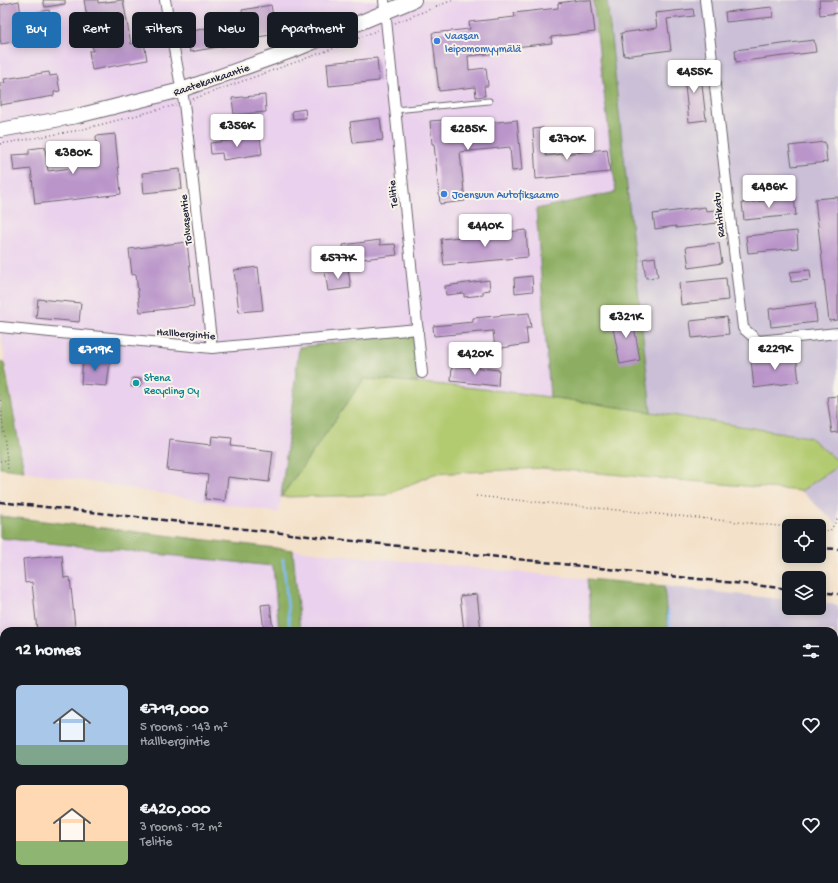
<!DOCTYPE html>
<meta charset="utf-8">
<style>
:root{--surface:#171b24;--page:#20242c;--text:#f1f3f6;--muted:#9ea1a6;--accent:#1f6fb2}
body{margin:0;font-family:"Gochi Hand",sans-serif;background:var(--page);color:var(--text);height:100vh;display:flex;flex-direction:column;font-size:15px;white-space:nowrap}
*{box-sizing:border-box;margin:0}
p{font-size:13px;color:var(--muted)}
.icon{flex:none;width:22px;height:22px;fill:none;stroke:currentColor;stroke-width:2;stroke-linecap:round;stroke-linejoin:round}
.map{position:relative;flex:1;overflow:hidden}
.details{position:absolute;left:0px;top:627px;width:838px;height:256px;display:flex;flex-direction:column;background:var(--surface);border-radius:12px 12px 0 0;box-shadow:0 2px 10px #0003}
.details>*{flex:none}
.guide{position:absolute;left:12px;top:12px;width:400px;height:36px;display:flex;gap:8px}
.controls{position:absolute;left:782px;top:519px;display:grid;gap:8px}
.controls a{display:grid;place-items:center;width:44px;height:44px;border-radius:6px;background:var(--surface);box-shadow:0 2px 10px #0003;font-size:20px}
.price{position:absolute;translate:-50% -34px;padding:0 9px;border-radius:4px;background:#fff;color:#222;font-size:13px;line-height:26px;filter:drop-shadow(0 1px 2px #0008)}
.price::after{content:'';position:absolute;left:50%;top:24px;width:12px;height:9px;margin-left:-6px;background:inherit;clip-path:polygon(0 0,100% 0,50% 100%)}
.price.current{background:var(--accent);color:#fff}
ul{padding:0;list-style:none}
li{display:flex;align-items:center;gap:12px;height:100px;padding:0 16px}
li span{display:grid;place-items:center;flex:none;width:112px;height:80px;border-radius:6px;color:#555}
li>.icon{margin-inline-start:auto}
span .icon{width:48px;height:48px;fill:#fffc;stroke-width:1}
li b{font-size:17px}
h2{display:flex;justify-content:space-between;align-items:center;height:48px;padding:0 16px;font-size:17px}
.chip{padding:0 14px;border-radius:6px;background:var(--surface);box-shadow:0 2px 10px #0003;font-size:14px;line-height:36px}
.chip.current{background:var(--accent);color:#fff}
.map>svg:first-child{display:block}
.built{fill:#ead1ed}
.industrial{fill:#cabfd7}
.green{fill:#b2ca6f;stroke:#6a7655}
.forest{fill:#8dae62;stroke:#58684e}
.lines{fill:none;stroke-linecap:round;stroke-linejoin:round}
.stream{stroke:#81bdf4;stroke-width:2.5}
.building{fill:#ba95ca}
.service-casing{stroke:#6c656d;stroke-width:7}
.minor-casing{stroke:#6c656d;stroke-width:12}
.secondary-casing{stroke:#6c656d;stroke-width:16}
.path{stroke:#6c656d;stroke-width:1.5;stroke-dasharray:1 3;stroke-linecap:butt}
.service{stroke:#fff;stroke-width:5}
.minor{stroke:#fff;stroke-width:10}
.secondary{stroke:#fff;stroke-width:14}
.rail{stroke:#22223b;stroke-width:2.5;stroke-dasharray:6 3;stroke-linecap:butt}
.shop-dot{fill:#3f7fe0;stroke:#f7f3e8;stroke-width:1.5}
.culture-dot{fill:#0f9aa8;stroke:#f7f3e8;stroke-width:1.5}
.labels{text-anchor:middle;stroke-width:4;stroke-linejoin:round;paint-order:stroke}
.shop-label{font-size:11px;fill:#366cbe;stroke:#f7f3e8;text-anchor:start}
.street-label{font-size:11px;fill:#22223b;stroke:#f7f3e8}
.culture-label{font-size:11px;fill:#0d838f;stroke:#f7f3e8;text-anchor:start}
</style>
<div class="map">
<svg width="838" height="883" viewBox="0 0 838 883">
<rect width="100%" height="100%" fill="#f7f3e8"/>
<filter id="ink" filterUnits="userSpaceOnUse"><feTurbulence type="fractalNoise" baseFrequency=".025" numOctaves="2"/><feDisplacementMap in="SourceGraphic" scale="8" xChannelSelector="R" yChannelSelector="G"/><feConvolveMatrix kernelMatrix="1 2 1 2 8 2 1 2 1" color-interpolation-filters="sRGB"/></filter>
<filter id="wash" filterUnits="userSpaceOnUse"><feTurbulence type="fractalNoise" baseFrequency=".012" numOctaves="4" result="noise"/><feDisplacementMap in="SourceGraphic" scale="16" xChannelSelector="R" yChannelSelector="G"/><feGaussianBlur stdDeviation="0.9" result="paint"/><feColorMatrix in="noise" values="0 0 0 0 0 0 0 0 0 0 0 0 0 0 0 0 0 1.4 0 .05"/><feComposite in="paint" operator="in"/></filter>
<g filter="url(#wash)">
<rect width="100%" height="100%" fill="#f4e1c9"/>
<!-- built -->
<g class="built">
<polygon points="0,0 593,0 616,192 536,209 550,397 418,382 412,333 299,347 279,513 24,471 0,331"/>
<polygon points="0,538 273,566 279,631 4,631 4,879 301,879 302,883 0,883"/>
<polygon points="293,550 587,579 592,631 300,631"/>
<rect x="321" y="879" width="294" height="4"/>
</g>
<!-- industrial -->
<g class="industrial">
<polygon points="607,0 838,0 838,461 809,437 651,412"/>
<polygon points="838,466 838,525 801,491"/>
<polygon points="664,586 789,600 789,608 819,608 819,603 838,605 838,883 689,883 689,879 834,879 834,631 668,631"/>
</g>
<!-- green -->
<path class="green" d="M364 379C514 387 661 414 809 437L838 461V466L801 491 542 468 434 474 386 495 281 497Z"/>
<!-- forest -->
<g class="forest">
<polygon points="593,0 607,0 651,412 550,397 536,209 616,192"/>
<polygon points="413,333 418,382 364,379 281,497 299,347"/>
<polygon points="0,362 4,362 24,471 0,468"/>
<polygon points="0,516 293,550 300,631 279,631 273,566 0,538"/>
<polygon points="587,579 664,586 668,631 592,631"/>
<polygon points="301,879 321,879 321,883 302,883"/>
<rect x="615" y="879" width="74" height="4"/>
</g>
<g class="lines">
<!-- stream -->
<g class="stream">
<polyline points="283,559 290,631"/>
<polyline points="668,611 670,631"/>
<polyline points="315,879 315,883"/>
<polyline points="695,879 695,883"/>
</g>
</g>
<g id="blocks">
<!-- building -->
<g class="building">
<polygon points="43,0 65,0 65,4 45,7"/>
<polygon points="84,0 98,0 98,3 123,0 131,44 144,42 147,60 92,70 89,51 93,51"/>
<polygon points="579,0 591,0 595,32 551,37 552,43 506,48 507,52 468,56 469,70 486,68 488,86 484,86 485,96 476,97 475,87 439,91 432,33 470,29 469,22 515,17 514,13 558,8 558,3"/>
<polygon points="819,0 838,0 838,13 820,15"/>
<polygon points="19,1 21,15 49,10 54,35 1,44 0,38 0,5"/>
<polygon points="271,5 276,34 228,42 229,45 190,52 187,32 213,27 212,23 243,18 242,10"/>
<polygon points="772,7 773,17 726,22 725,12"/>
<polygon points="693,9 694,16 667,19 671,50 624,56 621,33 657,28 655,13"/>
<polygon points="814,40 816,52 736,62 735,50"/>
<polygon points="377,58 379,81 329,86 327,63"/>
<polygon points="700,66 706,120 689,122 683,68"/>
<polygon points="49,72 50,76 57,75 60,91 54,92 54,96 0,105 0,83 5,83 4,79"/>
<polygon points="265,95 266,112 234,115 232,98"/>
<polygon points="305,109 306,118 293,119 292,111"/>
<polygon points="380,118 383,140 353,143 350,122"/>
<polygon points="456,119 457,126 517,120 522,170 512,171 510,147 460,152 465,201 440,204 434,144 432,144 430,121"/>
<polygon points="543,128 546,156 607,149 610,172 536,179 533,129"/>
<polygon points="115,134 121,194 35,204 31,169 14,171 12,155 29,154 29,149 45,147 48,171 98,165 96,136"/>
<polygon points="260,137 262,154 223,160 222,153 211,154 210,143"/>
<polygon points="825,142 827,162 792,166 789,146"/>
<polygon points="180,169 182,189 144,193 142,173"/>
<polygon points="838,197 838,320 829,321 815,199"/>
<polygon points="794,198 796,215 744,220 742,203"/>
<polygon points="705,207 706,211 716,210 717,223 676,228 676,226 655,229 653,214"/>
<polygon points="526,230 528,257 444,265 441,239"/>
<polygon points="797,231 798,248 748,253 746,236"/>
<polygon points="380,240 380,245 395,244 397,255 345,261 343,245"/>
<polygon points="187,242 194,306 140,312 136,274 132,275 129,249"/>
<polygon points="719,243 722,263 689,268 686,247"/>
<polygon points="655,257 658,277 646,278 643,259"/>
<polygon points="258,267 263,310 239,312 234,270"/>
<polygon points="348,268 351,288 328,291 325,271"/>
<polygon points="810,270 811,280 791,282 790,272"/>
<polygon points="532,276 533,291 515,293 514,278"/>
<polygon points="726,278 728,300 681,305 679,283"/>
<polygon points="489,280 490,290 483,291 483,295 464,297 464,293 446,295 445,286"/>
<polygon points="38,299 81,303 79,322 36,318"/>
<polygon points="815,303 817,322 771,327 769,309"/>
<polygon points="529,313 531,328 526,328 528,344 495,349 493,331 434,336 433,326 473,322 473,318"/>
<polygon points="632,315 640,360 620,364 611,318"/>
<polygon points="727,317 729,334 692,338 690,321"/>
<polygon points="796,355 799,382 754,388 751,360"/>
<polygon points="83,358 110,361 107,386 81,384"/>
<polygon points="452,365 499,370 498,386 451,381"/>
<polygon points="132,378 141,379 140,387 131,387"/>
<polygon points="838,396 838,432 832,433 827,397"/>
<polygon points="212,436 232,438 231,446 273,451 269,482 228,477 225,501 205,499 208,475 167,470 170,440 211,445"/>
<polygon points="62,555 64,578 70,577 75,627 69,627 70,631 37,631 32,582 25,583 23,559"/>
<polygon points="477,594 481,631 464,631 460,596"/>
<polygon points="270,604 273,631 264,631 261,605"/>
</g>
</g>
</g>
<g filter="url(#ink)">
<use href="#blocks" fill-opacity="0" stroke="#6c656d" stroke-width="1"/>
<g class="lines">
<defs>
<polyline id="service" points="395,110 489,101"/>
<g id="minor">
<polyline points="165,0 184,103 212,348"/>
<polyline points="384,0 422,373"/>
<polyline points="705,0 743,328 758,341 838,333"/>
<polyline points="0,327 212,348 418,329"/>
<polyline points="0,693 4,693"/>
<polyline points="104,879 104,883"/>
<polyline points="500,879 500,883"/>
</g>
<polyline id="secondary" points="0,130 77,116 181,90 294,50 414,0"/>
</defs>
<!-- service casing -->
<use href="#service" class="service-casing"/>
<!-- minor casing -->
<use href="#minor" class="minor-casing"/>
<!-- secondary casing -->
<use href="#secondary" class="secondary-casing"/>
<!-- path -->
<g class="path">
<polyline points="395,23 453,0"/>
<polyline points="193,99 332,49 378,30"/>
<polyline points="0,144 80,130 176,105"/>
<polyline points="0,400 8,469"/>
<polyline points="0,461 8,460"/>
<polyline points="476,496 789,527"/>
<polyline points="819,530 830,531 838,518"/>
</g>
<!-- service -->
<use href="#service" class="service"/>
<!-- minor -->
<use href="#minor" class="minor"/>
<!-- secondary -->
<use href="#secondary" class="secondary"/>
<!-- rail -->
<g class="rail">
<polyline points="0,502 789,589"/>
<polyline points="819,548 838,549"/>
<polyline points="819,592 838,594"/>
</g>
</g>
</g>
<!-- markers -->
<g class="shop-dot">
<circle cx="437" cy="41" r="4"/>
<circle cx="444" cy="194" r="4"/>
</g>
<circle class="culture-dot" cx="136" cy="383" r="4"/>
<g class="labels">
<!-- shop labels -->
<g class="shop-label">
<text x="445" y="39">Vaasan<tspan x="445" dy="13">leipomomyymälä</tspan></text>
<text x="452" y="198">Joensuun Autofiksaamo</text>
</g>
<!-- street labels -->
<g class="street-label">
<text transform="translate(211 79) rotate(-19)" y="4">Raatekankaantie</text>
<text transform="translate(392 194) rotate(-96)" y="4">Telitie</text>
<text transform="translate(718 215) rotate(-96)" y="4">Rahtikatu</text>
<text transform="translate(185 220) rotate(-96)" y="4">Tolvasentie</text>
<text transform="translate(186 333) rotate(4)" y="4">Hallbergintie</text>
</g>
<!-- culture labels -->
<g class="culture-label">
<text x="144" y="381">Stena<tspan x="144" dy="13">Recycling Oy</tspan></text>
</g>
</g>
</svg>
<div class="controls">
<a><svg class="icon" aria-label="locate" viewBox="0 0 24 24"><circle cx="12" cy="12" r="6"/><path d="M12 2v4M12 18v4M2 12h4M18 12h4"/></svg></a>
<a><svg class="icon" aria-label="layers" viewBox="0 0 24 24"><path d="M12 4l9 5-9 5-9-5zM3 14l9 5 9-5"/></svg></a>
</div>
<b class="price" style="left:694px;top:94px">€455K</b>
<b class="price" style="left:237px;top:148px">€356K</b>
<b class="price" style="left:468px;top:151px">€285K</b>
<b class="price" style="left:567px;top:161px">€370K</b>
<b class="price" style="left:73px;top:175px">€380K</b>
<b class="price" style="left:769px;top:209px">€486K</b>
<b class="price" style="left:485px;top:248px">€440K</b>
<b class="price" style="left:338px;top:280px">€577K</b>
<b class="price" style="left:626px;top:339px">€321K</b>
<b class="price" style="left:775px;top:371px">€229K</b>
<b class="price current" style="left:95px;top:372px">€719K</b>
<b class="price" style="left:475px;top:376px">€420K</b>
<div class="guide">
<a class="chip current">Buy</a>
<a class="chip">Rent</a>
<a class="chip">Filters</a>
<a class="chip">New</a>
<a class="chip">Apartment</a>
</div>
<section class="details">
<h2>12 homes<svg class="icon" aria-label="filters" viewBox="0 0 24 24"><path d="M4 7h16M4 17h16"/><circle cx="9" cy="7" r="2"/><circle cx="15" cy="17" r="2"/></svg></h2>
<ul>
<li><span style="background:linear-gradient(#a9c7e8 75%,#7fa58c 0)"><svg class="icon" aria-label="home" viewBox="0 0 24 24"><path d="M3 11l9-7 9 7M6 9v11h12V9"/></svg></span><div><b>€719,000</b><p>5 rooms · 143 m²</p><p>Hallbergintie</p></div><svg class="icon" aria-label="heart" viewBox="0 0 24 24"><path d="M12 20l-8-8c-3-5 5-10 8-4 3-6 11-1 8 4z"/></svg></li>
<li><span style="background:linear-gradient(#ffd9b3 70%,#8fb573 0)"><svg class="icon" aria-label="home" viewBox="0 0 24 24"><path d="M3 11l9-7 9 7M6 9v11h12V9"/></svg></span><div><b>€420,000</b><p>3 rooms · 92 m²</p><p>Telitie</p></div><svg class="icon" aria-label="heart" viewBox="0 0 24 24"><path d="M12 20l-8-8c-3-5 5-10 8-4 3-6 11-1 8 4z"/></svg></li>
</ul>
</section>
</div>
